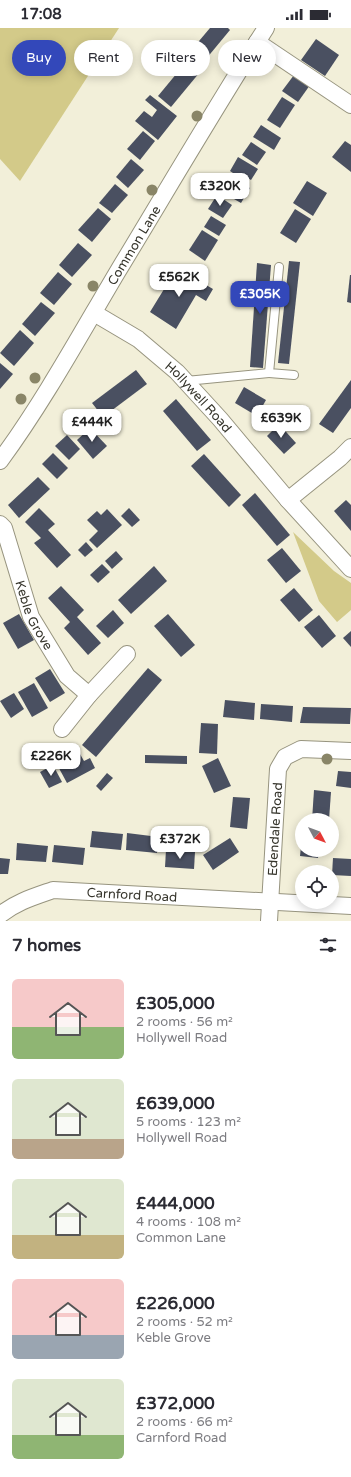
<!DOCTYPE html>
<meta charset="utf-8">
<style>
:root{--surface:#fff;--page:#f7f7f7;--text:#2b2b33;--muted:#7c7c81;--accent:#3348ba}
body{margin:0;font-family:"Varela Round",sans-serif;background:var(--page);color:var(--text);height:100vh;display:flex;flex-direction:column;font-size:15px;white-space:nowrap}
*{box-sizing:border-box;margin:0}
p{font-size:13px;color:var(--muted)}
.icon{flex:none;width:22px;height:22px;fill:none;stroke:currentColor;stroke-width:2;stroke-linecap:round;stroke-linejoin:round}
.map{position:relative;height:893px;overflow:hidden}
.drawer{display:flex;flex-direction:column;background:var(--surface);flex:1}
.drawer>*{flex:none}
.guide{position:absolute;left:12px;top:12px;width:327px;height:36px;display:flex;gap:8px}
.needle{width:26px;rotate:131deg}
.buttons{position:absolute;left:295px;top:785px;display:grid;gap:8px}
.buttons a{display:grid;place-items:center;width:44px;height:44px;border-radius:50%;background:var(--surface);box-shadow:0 2px 10px #0003;font-size:20px}
.price{position:absolute;translate:-50% -34px;padding:0 9px;border-radius:8px;background:#fff;color:#222;font-size:13px;line-height:26px;filter:drop-shadow(0 1px 2px #0008)}
.price::after{content:'';position:absolute;left:50%;top:24px;width:12px;height:9px;margin-left:-6px;background:inherit;clip-path:polygon(0 0,100% 0,50% 100%)}
.price.selected{background:var(--accent);color:#fff}
ul{padding:0;list-style:none}
li{display:flex;align-items:center;gap:12px;height:100px;padding:0 12px}
li span{display:grid;place-items:center;flex:none;width:112px;height:80px;border-radius:6px;color:#555}
li>.icon{margin-inline-start:auto}
span .icon{width:48px;height:48px;fill:#fffc;stroke-width:1}
li b{font-size:17px}
h2{display:flex;justify-content:space-between;align-items:center;height:48px;padding:0 12px;font-size:17px}
.pill{padding:0 14px;border-radius:18px;background:var(--surface);box-shadow:0 2px 10px #0003;font-size:14px;line-height:36px}
.pill.selected{background:var(--accent);color:#fff}
.status{display:flex;justify-content:space-between;align-items:center;height:28px;padding:0 20px;background:var(--surface);direction:ltr}
.status svg{height:11px;fill:currentColor}
.map>svg:first-child{display:block}
.green{fill:#d3ca89}
.building{fill:#4a5061}
.lines{fill:none;stroke-linecap:round;stroke-linejoin:round}
.lane-casing{stroke:#97947f;stroke-width:10}
.street-casing{stroke:#97947f;stroke-width:18}
.lane{stroke:#fff;stroke-width:8}
.street{stroke:#fff;stroke-width:16}
.tree{fill:#898567}
.labels{text-anchor:middle;stroke-width:4;stroke-linejoin:round;paint-order:stroke}
.street-label{font-size:13px;fill:#36352c;stroke:#fffce6}
</style>
<div class="status"><b>17:08</b><svg viewBox="0 0 49 12"><path d="M0 12V9h3v3zM5 12V6h3v6zM10 12V3h3v9zM15 12V0h3v12zM26 1h20v11H26zM47 4h2v5h-2z"/></svg></div>
<div class="map">
<svg width="351" height="893" viewBox="0 0 351 893">
<rect width="100%" height="100%" fill="#f2efd9"/>
<!-- green -->
<g class="green">
<polygon points="0,0 119,0 20,153 0,131"/>
<polygon points="293,504 334,543 351,555 351,582 337,594 319,573"/>
</g>
<!-- building -->
<g class="building">
<polygon points="210,0 228,0 230,2 201,37 188,26"/>
<polygon points="316,11 339,27 325,48 301,32"/>
<polygon points="187,33 200,44 171,79 158,68"/>
<polygon points="294,47 310,57 298,74 282,63"/>
<polygon points="150,67 177,88 158,112 135,93 144,83 152,89 157,82 145,72"/>
<polygon points="282,69 295,77 280,100 267,92"/>
<polygon points="261,97 281,110 274,122 253,109"/>
<polygon points="143,103 155,113 140,132 127,121"/>
<polygon points="345,113 351,117 351,144 332,129"/>
<polygon points="251,114 266,124 257,137 242,127"/>
<polygon points="238,129 258,141 251,152 241,146 239,149 230,143"/>
<polygon points="131,131 144,142 128,160 116,149"/>
<polygon points="230,148 250,160 241,175 220,163"/>
<polygon points="307,153 327,165 313,188 293,175"/>
<polygon points="115,156 128,167 112,185 99,175"/>
<polygon points="217,167 232,177 223,190 208,181"/>
<polygon points="98,180 111,191 92,214 78,202"/>
<polygon points="295,181 311,191 296,215 280,205"/>
<polygon points="211,188 226,197 219,208 204,199"/>
<polygon points="202,202 218,212 205,233 189,222"/>
<polygon points="78,215 92,227 72,249 59,237"/>
<polygon points="289,233 300,234 289,336 278,335"/>
<polygon points="257,235 271,237 263,340 250,339"/>
<polygon points="177,240 213,261 206,273 196,267 176,301 150,284"/>
<polygon points="58,244 72,256 54,277 40,265"/>
<polygon points="350,247 351,247 351,275 347,274"/>
<polygon points="41,274 55,285 35,308 22,296"/>
<polygon points="20,302 34,315 14,338 0,325"/>
<polygon points="0,335 13,346 0,361"/>
<polygon points="136,342 147,356 103,389 92,375"/>
<polygon points="351,352 351,380 333,405 319,396"/>
<polygon points="244,359 266,372 257,388 235,375"/>
<polygon points="176,371 211,412 197,423 163,383"/>
<polygon points="279,396 296,415 284,426 267,408"/>
<polygon points="90,400 107,418 93,431 77,412"/>
<polygon points="67,407 80,421 69,432 55,418"/>
<polygon points="53,425 68,440 57,451 42,436"/>
<polygon points="204,426 241,467 229,479 191,438"/>
<polygon points="38,449 50,461 19,490 8,477"/>
<polygon points="255,465 290,507 277,518 242,477"/>
<polygon points="346,472 351,477 351,503 334,483"/>
<polygon points="39,480 55,496 48,502 71,527 57,540 34,515 41,510 25,494"/>
<polygon points="129,480 140,492 132,499 121,488"/>
<polygon points="107,481 122,497 97,520 89,512 98,503 87,492 97,483 101,487"/>
<polygon points="86,514 93,522 85,529 78,522"/>
<polygon points="282,520 301,543 286,555 267,532"/>
<polygon points="116,523 123,531 112,541 105,533"/>
<polygon points="102,536 110,544 98,555 90,547"/>
<polygon points="154,538 167,553 131,586 118,572"/>
<polygon points="61,558 84,582 77,589 101,615 88,627 64,600 70,594 48,570"/>
<polygon points="294,560 313,582 299,594 280,572"/>
<polygon points="113,582 124,595 108,610 96,598"/>
<polygon points="19,586 34,612 18,621 3,595"/>
<polygon points="168,586 195,617 181,629 154,598"/>
<polygon points="319,587 336,608 322,620 304,599"/>
<polygon points="351,603 351,619 343,610"/>
<polygon points="148,640 162,652 96,729 82,717"/>
<polygon points="50,641 65,665 50,674 35,650"/>
<polygon points="34,655 48,680 32,689 18,664"/>
<polygon points="14,665 24,681 11,690 0,673"/>
<polygon points="225,672 255,675 254,692 223,689"/>
<polygon points="261,676 293,678 292,694 260,691"/>
<polygon points="303,679 351,680 350,696 300,695"/>
<polygon points="201,695 218,696 217,726 199,725"/>
<polygon points="76,719 84,733 90,730 95,740 67,755 54,731"/>
<polygon points="145,727 187,728 187,736 145,735"/>
<polygon points="218,730 231,758 214,765 202,738"/>
<polygon points="53,737 62,754 49,760 40,744"/>
<polygon points="338,743 351,744 351,760 336,758"/>
<polygon points="107,745 113,750 101,763 96,758"/>
<polygon points="314,762 331,764 329,792 312,792"/>
<polygon points="233,769 250,770 247,801 230,799"/>
<polygon points="92,803 123,806 121,822 90,819"/>
<polygon points="127,805 159,809 157,825 126,822"/>
<polygon points="230,810 239,824 213,842 203,827"/>
<polygon points="17,815 48,818 46,834 16,832"/>
<polygon points="54,817 85,820 83,837 52,834"/>
<polygon points="301,818 302,822 319,822 318,830 300,828"/>
<polygon points="166,822 195,824 194,841 165,839"/>
<polygon points="0,830 10,831 8,846 0,846"/>
<polygon points="333,830 351,831 351,848 332,847"/>
</g>
<g class="lines">
<defs>
<g id="lane">
<polyline points="279,239 269,345 294,347"/>
<polyline points="186,353 269,345"/>
</g>
<g id="street">
<polyline points="257,14 351,77"/>
<path id="s1" d="M94 285 138 311 177 344 220 391 288 472 351 541"/>
<path id="s2" d="M0 433C44 373 80 307 118 243 167 162 215 80 266 0"/>
<polyline points="288,472 340,430 351,419"/>
<path id="s3" d="M0 496 4 500 31 589 67 648 89 667 62 701"/>
<polyline points="89,667 127,626"/>
<path id="s4" d="M0 887C16 874 33 869 53 862L351 878"/>
<path id="s5" d="M269 893 278 741 285 729 301 721 351 723"/>
</g>
</defs>
<!-- lane casing -->
<use href="#lane" class="lane-casing"/>
<!-- street casing -->
<use href="#street" class="street-casing"/>
<!-- lane -->
<use href="#lane" class="lane"/>
<!-- street -->
<use href="#street" class="street"/>
</g>
<!-- trees -->
<g class="tree">
<circle cx="197" cy="88" r="5.5"/>
<circle cx="152" cy="162" r="5.5"/>
<circle cx="93" cy="258" r="5.5"/>
<circle cx="35" cy="350" r="5.5"/>
<circle cx="21" cy="371" r="5.5"/>
<circle cx="327" cy="731" r="5.5"/>
</g>
<g class="labels">
<!-- street labels -->
<g class="street-label">
<text dy="5" stroke="none"><textPath href="#s2" startOffset="254">Common Lane</textPath></text>
<text dy="5" stroke="none"><textPath href="#s1" startOffset="135">Hollywell Road</textPath></text>
<text dy="5" stroke="none"><textPath href="#s3" startOffset="98">Keble Grove</textPath></text>
<text dy="5" stroke="none"><textPath href="#s5" startOffset="92">Edendale Road</textPath></text>
<text dy="5" stroke="none"><textPath href="#s4" startOffset="138">Carnford Road</textPath></text>
</g>
</g>
</svg>
<div class="buttons">
<a><svg class="needle" viewBox="-14 -14 28 28"><path d="M0-13l5 13h-10z" fill="#e53935"/><path d="M0 13l5-13h-10z" fill="#7c7c81"/></svg></a>
<a><svg class="icon" aria-label="locate" viewBox="0 0 24 24"><circle cx="12" cy="12" r="6"/><path d="M12 2v4M12 18v4M2 12h4M18 12h4"/></svg></a>
</div>
<b class="price" style="left:220px;top:179px">£320K</b>
<b class="price" style="left:179px;top:270px">£562K</b>
<b class="price selected" style="left:260px;top:287px">£305K</b>
<b class="price" style="left:281px;top:411px">£639K</b>
<b class="price" style="left:92px;top:415px">£444K</b>
<b class="price" style="left:51px;top:749px">£226K</b>
<b class="price" style="left:180px;top:832px">£372K</b>
<div class="guide">
<a class="pill selected">Buy</a>
<a class="pill">Rent</a>
<a class="pill">Filters</a>
<a class="pill">New</a>
</div>
</div>
<section class="drawer">
<h2>7 homes<svg class="icon" aria-label="filters" viewBox="0 0 24 24"><path d="M4 7h16M4 17h16"/><circle cx="9" cy="7" r="2"/><circle cx="15" cy="17" r="2"/></svg></h2>
<ul>
<li><span style="background:linear-gradient(#f6c9c9 60%,#8fb573 0)"><svg class="icon" aria-label="home" viewBox="0 0 24 24"><path d="M3 11l9-7 9 7M6 9v11h12V9"/></svg></span><div><b>£305,000</b><p>2 rooms · 56 m²</p><p>Hollywell Road</p></div></li>
<li><span style="background:linear-gradient(#dfe7d0 75%,#b9a48a 0)"><svg class="icon" aria-label="home" viewBox="0 0 24 24"><path d="M3 11l9-7 9 7M6 9v11h12V9"/></svg></span><div><b>£639,000</b><p>5 rooms · 123 m²</p><p>Hollywell Road</p></div></li>
<li><span style="background:linear-gradient(#dfe7d0 70%,#c2b280 0)"><svg class="icon" aria-label="home" viewBox="0 0 24 24"><path d="M3 11l9-7 9 7M6 9v11h12V9"/></svg></span><div><b>£444,000</b><p>4 rooms · 108 m²</p><p>Common Lane</p></div></li>
<li><span style="background:linear-gradient(#f6c9c9 70%,#9aa5b1 0)"><svg class="icon" aria-label="home" viewBox="0 0 24 24"><path d="M3 11l9-7 9 7M6 9v11h12V9"/></svg></span><div><b>£226,000</b><p>2 rooms · 52 m²</p><p>Keble Grove</p></div></li>
<li><span style="background:linear-gradient(#dfe7d0 70%,#8fb573 0)"><svg class="icon" aria-label="home" viewBox="0 0 24 24"><path d="M3 11l9-7 9 7M6 9v11h12V9"/></svg></span><div><b>£372,000</b><p>2 rooms · 66 m²</p><p>Carnford Road</p></div></li>
</ul>
</section>
